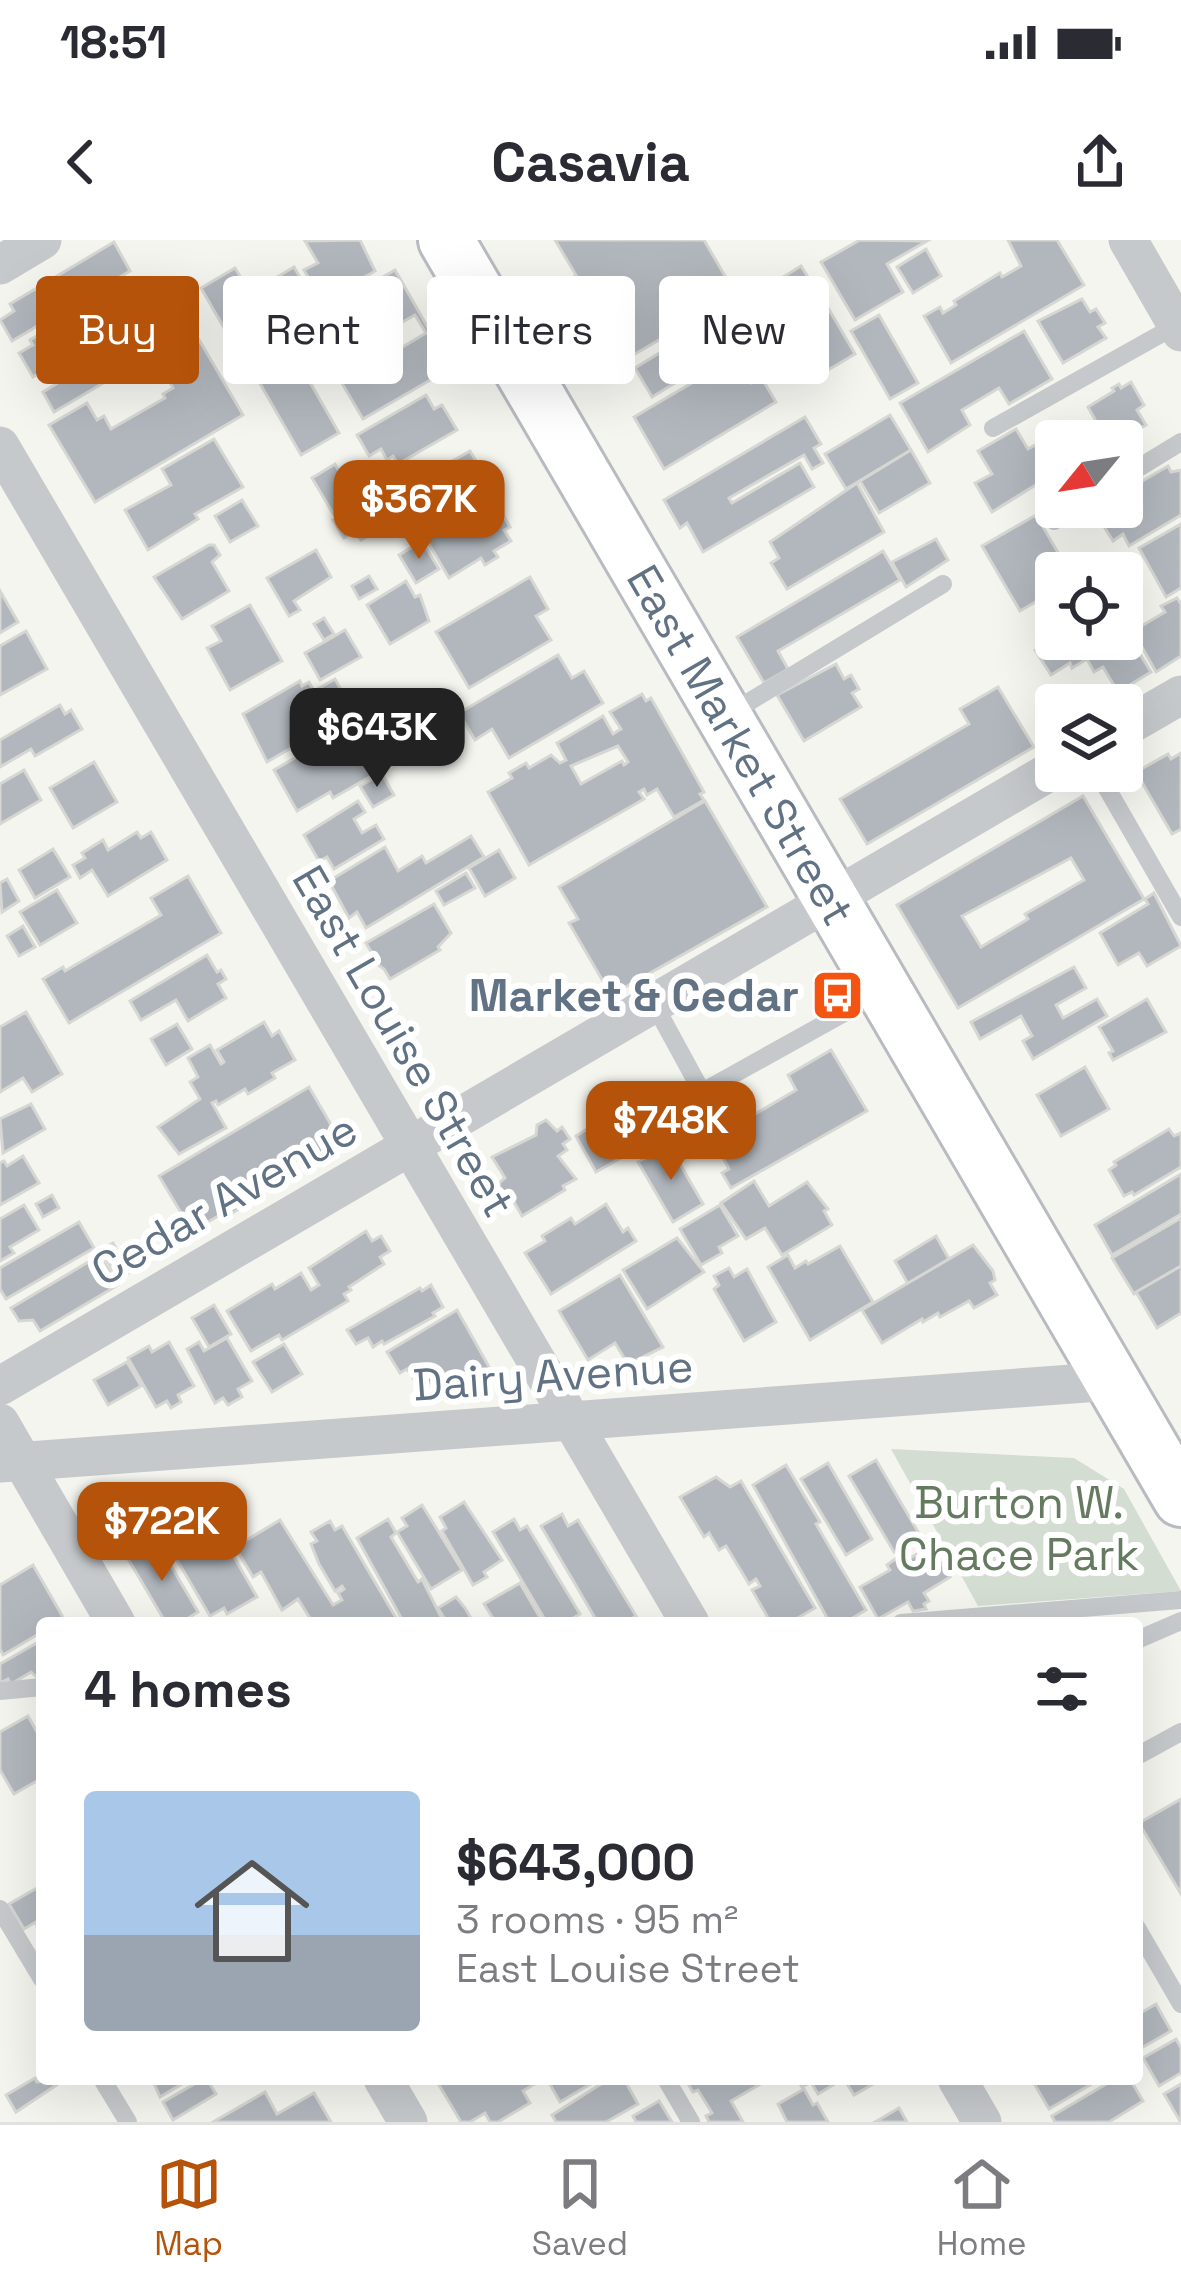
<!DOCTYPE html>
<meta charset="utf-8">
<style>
:root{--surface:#fff;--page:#f7f7f7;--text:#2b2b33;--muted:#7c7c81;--line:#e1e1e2;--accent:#b45309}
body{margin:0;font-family:"Space Grotesk",sans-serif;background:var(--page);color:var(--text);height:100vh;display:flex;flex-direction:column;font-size:45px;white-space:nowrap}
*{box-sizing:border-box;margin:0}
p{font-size:39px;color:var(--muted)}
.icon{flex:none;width:66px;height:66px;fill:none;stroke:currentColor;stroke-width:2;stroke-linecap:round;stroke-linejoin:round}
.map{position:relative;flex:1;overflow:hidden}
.panel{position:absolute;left:36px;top:1377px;width:1107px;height:468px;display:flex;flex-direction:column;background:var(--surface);border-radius:12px;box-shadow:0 12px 48px #0002}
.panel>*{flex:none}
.guide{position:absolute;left:36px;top:36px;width:1110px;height:108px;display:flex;gap:24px}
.needle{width:78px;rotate:240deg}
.tools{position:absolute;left:1035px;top:180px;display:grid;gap:24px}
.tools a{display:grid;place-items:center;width:108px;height:108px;border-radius:12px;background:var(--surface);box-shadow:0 12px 48px #0002;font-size:60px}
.price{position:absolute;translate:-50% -102px;padding:0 27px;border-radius:24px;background:var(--accent);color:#fff;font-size:39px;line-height:78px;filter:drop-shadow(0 3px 6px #0008)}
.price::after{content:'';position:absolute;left:50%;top:72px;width:36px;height:27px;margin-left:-18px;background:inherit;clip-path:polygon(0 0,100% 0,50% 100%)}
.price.current{background:#222;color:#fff}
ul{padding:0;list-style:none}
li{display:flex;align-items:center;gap:36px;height:300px;padding:0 48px}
li span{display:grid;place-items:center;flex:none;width:336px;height:240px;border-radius:12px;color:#555}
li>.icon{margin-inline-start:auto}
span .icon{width:144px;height:144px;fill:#fffc;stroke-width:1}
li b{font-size:51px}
h2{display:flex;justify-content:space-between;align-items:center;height:144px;padding:0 48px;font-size:51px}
.chip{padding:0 42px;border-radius:12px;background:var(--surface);box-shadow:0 12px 48px #0002;font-size:42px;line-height:108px}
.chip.current{background:var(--accent);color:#fff}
.status{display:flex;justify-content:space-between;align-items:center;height:84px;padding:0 60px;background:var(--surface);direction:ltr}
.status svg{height:33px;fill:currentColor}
header{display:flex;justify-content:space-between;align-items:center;height:156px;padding:0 48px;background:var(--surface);font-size:54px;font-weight:700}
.dock{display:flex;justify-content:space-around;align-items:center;height:168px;border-top:3px solid var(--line);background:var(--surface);font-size:33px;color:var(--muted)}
.dock a{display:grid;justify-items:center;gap:6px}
.dock .current{color:var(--accent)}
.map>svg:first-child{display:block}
.green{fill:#d4ddd1}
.building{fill:#b1b7bd;stroke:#d6d6d3;stroke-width:3;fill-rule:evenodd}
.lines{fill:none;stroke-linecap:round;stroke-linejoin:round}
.secondary-casing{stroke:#b8bcc1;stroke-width:60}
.lane{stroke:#c6c9cc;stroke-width:18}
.street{stroke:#c6c9cc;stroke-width:39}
.secondary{stroke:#fff;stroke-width:54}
.labels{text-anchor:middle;stroke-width:12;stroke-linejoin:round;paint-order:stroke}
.street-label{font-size:45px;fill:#617284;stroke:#fff}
.poi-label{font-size:45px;font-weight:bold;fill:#617284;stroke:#fff;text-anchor:end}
.park-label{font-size:45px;fill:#647b60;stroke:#fff}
</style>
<div class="status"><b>18:51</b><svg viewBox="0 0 49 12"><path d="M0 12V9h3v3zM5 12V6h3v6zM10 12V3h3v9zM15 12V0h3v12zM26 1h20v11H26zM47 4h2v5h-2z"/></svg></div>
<header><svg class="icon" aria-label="back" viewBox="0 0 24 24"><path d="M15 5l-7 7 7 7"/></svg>Casavia<svg class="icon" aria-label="share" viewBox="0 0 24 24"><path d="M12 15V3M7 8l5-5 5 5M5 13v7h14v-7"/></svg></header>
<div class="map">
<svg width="1181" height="1882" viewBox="0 0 1181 1882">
<rect width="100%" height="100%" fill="#f5f5f0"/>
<!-- green -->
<polygon class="green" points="891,1209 1074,1218 1124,1249 1181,1351 978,1366"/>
<!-- building -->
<g class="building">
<polygon points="360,0 375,31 322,62 304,30 318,23 305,1"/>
<polygon points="555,0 704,0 736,55 611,128 570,59 559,66 552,53 576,35"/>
<polygon points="860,0 927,1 887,24 903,52 855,80 821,22"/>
<polygon points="1057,0 1084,45 951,123 924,76 940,67 943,73 956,65 954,61 1000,33 1002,37 1021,26 1008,0"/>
<polygon points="114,2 130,31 12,101 0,80 14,71 10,64"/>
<polygon points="926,9 941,36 913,53 897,27"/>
<polygon points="801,26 818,53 801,63 798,57 785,65 791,73 652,157 635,128"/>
<polygon points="294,27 317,67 238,112 201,48 235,28 250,53"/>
<path d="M395 30 451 128 363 179 312 92 380 47 376 41ZM415 75 426 93 389 115 378 96Z"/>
<polygon points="135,38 152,66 33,137 19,113 33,105 30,100"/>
<polygon points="1082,59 1090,72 1096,69 1105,83 1098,87 1106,98 1063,123 1038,81"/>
<polygon points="824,61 855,114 823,133 792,79"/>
<polygon points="156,73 173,102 54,172 43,152 56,144 50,136"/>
<polygon points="879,75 918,143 890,159 851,91"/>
<polygon points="1024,91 1052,139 1009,164 999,148 962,170 970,185 928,212 900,163"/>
<polygon points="284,97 339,193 301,215 246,119"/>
<polygon points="198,98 243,175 95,262 49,185 87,163 97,180 104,176 111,189 165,158 163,154 173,148 158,122"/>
<polygon points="736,117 751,143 761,137 776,162 664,229 634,177"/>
<polygon points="1131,142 1144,165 1137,170 1146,185 1129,195 1134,204 1122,210 1122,201 1107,201 1088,167 1114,151 1112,148 1119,144 1121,148"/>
<polygon points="426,155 434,169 442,165 457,190 398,224 393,216 387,220 381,209 369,216 357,195"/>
<polygon points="890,175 911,210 846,249 825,214"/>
<polygon points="805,177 821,204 814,208 823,223 812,229 804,215 729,258 732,263 800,223 814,247 703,312 687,283 680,288 664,260"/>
<polygon points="1016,189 1028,209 1035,205 1044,221 1037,225 1046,241 1053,236 1049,229 1056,224 1056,258 1053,260 1042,241 992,272 975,243 992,234 978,211"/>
<polygon points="214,199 243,247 195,274 198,279 148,310 125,270 171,245 162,229"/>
<polygon points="911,210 930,243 879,273 860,241"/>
<polygon points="470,211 485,236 475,241 484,256 428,288 422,278 427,275 424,269 412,276 401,257 413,251 410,245"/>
<polygon points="335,224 341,235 355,227 371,253 334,275 312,238"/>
<polygon points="1168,226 1171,232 1181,230 1181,275 1129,306 1123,294 1113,301 1100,280 1111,274 1107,267 1122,267 1122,253"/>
<polygon points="857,243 884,292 787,349 771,323 779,318 770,302"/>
<polygon points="372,255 389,283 361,300 355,291 344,298 333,280"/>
<polygon points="242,260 258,286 230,302 215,276"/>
<polygon points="488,262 497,279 503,275 510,287 504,290 511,301 494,311 498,317 485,325 481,318 449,338 426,299"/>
<polygon points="1036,275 1070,333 1056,333 1056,350 1020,371 982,306"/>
<polygon points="1181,284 1181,348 1166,357 1139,308"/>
<polygon points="936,299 948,320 906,347 892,322"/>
<polygon points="422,301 439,329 416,343 399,315"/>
<polygon points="209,305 214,305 220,315 212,322 229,351 182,379 154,337"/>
<polygon points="316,310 331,337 294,361 300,370 289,376 267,338"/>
<polygon points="883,311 900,340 778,411 788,429 764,443 737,397"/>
<polygon points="369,336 377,349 359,359 352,346"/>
<polygon points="530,337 548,369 536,376 551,400 469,448 436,392"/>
<polygon points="406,341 415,357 420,355 429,381 390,404 367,365"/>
<polygon points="0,351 18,382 0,393"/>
<polygon points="1177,358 1181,364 1181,416 1156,432 1133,391 1165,372 1161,366"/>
<polygon points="250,365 282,421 230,450 207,408 221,401 212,386"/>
<polygon points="1056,373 1056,399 1122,399 1122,396 1128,406 1133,403 1151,432 1118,452 1103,427 1094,432 1087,419 1072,428 1070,423 1051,435 1035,410 1055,398 1044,380"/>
<polygon points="324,378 334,394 324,400 314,384"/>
<polygon points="345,390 361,417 320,440 305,413"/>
<polygon points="26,391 47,429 0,455 0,406"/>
<polygon points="558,415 572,438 584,431 603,463 509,518 492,489 475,500 459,473"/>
<polygon points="836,424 844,439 851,435 859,449 852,453 861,467 804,501 777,455"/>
<polygon points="335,439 353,472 267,522 243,474 300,441 302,446 309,442 314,451"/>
<polygon points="998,447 1034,507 867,604 840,559 969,484 960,469"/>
<path d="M642 454 646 461 651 458 704 552 700 554 704 560 674 577 657 549 647 555 644 549 639 552 644 559 529 625 488 552 512 538 509 533 526 523 529 528 551 515 560 523 566 520 557 503 603 476 613 494 621 489 610 472ZM618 506 628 522 624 525 622 521 581 544 571 526Z"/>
<polygon points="60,465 65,474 71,470 82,489 35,516 31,509 0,527 0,500"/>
<polygon points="388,469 395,481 403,476 415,496 395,508 401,519 333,558 330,552 297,571 274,530 374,472 376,476"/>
<polygon points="1181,513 1181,589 1172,594 1136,532 1168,514 1171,519"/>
<polygon points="94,522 117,562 73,588 50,548"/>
<polygon points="24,530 41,560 0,584 0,544"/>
<polygon points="382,534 394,555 373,567 360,546"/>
<path d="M1083 556 1144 659 958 768 897 665ZM1071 618 1084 640 1025 674 1028 679 981 707 962 676Z"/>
<polygon points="358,561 365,572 354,579 362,593 376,585 384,599 334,629 327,617 319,621 304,595"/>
<polygon points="705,561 767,667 611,755 569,683 578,679 559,647"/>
<polygon points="137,592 141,598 151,592 167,620 108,656 92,630 80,638 73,625 85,618 82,613 103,600 108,610"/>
<polygon points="471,596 484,617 366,688 357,672 349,678 329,641 385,607 398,631 422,616 426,623"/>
<polygon points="53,609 70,637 35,658 19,630"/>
<polygon points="499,610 515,638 485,656 469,628"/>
<polygon points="466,633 475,648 444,665 436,651"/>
<polygon points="188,636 221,693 69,783 43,739 63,727 65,731 161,675 151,658"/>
<polygon points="7,639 19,661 2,672 0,643"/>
<polygon points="57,650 77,683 40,705 20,672"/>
<polygon points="1154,653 1181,706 1147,726 1139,713 1118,725 1100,693 1148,664 1145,659"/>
<polygon points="434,664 451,693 438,707 440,710 390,739 384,729 377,724 372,727 367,718 373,715 366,703"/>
<polygon points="23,686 35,707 19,716 7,696"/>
<polygon points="207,715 217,732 221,730 226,739 218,744 226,758 188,781 176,760 141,780 130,761"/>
<polygon points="1074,727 1086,748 1056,765 1063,778 1097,759 1107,776 1033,819 1023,801 1032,796 1021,776 980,799 971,782"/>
<polygon points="1147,759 1166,792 1113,820 1109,813 1113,811 1099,787"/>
<polygon points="26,772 62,834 32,852 23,838 0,852 0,787"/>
<polygon points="264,782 272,796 279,791 295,820 272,833 275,838 248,854 245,849 218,865 216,861 212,863 226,888 179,914 158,887 200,859 190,842 198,837 188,818 210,805 221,824 224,822 217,810"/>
<polygon points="177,784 192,809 166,825 151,799"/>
<polygon points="831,810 867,871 731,948 722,933 729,929 717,907 741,893 740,883 796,850 788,835"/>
<polygon points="1085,827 1109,869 1061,896 1037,855"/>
<polygon points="309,847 344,907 317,924 310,912 232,958 239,969 222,979 220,975 192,991 159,936"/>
<polygon points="31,864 45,889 3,913 0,879"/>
<polygon points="603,879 624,916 596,932 576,896"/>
<polygon points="546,880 557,891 562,887 570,899 563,904 567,910 558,916 576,939 563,946 565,950 522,976 510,955 501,952 499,943 505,938 492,917 536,895 537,885"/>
<polygon points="1169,889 1174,896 1181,893 1181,927 1134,955 1132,952 1124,956 1109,930 1116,925 1114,922"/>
<polygon points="669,905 703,964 673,982 638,922"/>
<polygon points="23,916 39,943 0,965 0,923 4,921 7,926"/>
<polygon points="1181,934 1181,974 1112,1015 1095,985"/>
<polygon points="754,941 769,966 807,942 828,969 824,971 832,985 782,1015 765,988 746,999 721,963"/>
<polygon points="52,955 59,968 43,977 36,964"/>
<polygon points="606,964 623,992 628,988 636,1001 551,1054 525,1013 545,1001 542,996 571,978 575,984"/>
<polygon points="24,965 39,990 10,1007 14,1013 0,1021 0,979"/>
<polygon points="720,965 738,996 719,1007 722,1013 701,1025 680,989"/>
<polygon points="1181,978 1181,1026 1134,1054 1112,1018"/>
<polygon points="79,982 94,1008 6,1059 0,1049 0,1028"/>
<polygon points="366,991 372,1001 381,996 390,1011 380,1017 384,1024 349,1047 351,1050 344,1054 348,1061 282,1100 279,1095 251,1111 227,1071 272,1044 275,1049 301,1033 311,1050 319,1045 309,1028"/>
<polygon points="936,996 949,1019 908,1044 895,1021"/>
<polygon points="677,998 704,1032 647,1069 623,1030"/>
<polygon points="113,1003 130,1032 118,1039 101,1010"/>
<polygon points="973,1005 993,1031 995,1040 990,1043 997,1055 974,1068 969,1061 940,1077 938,1073 923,1082 922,1079 882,1103 862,1070"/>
<polygon points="840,1006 873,1062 810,1100 768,1027 788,1015 795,1028 806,1021 808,1024"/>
<polygon points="100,1015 118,1045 40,1091 33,1080 19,1081 11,1068"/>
<polygon points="1181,1026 1181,1073 1157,1088 1136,1052"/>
<polygon points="729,1028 734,1037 747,1029 776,1082 744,1101 714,1049 719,1045 714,1036"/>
<polygon points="620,1035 663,1107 628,1124 615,1103 588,1120 559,1071"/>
<polygon points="431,1045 443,1067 433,1073 435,1076 384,1104 382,1101 373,1107 368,1098 356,1104 347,1090 420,1048 422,1051"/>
<polygon points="214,1065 231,1094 209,1107 192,1078"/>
<polygon points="457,1070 493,1134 465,1151 457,1141 417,1144 407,1129 400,1133 387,1112"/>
<polygon points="227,1098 252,1141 238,1149 242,1157 228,1165 223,1158 215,1163 187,1109 199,1102 204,1111"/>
<polygon points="169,1102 194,1146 178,1155 181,1162 171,1168 167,1161 156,1167 128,1118 149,1106 152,1112"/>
<polygon points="284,1104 302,1134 272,1152 253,1122"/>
<polygon points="127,1122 141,1146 108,1165 94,1140"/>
<polygon points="876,1220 921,1297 894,1312 849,1236"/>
<polygon points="828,1223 872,1299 846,1315 801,1239"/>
<polygon points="786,1225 820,1282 816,1284 866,1370 844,1383 830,1383 753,1245"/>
<polygon points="716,1237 730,1247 741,1241 815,1368 789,1383 771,1383 752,1350 760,1346 756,1339 749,1344 726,1306 719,1310 709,1293 704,1297 680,1257"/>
<polygon points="464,1262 502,1320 484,1332 487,1337 473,1345 442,1291 446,1288 440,1277"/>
<polygon points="422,1265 462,1330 431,1349 397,1292 407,1286 402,1278"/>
<polygon points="562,1274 568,1286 578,1280 636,1376 624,1383 598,1383 541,1286"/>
<polygon points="388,1279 396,1293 391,1297 418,1342 422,1339 444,1383 404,1383 357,1298"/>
<polygon points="514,1279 520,1290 527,1286 580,1374 565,1383 547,1383 493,1292"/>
<polygon points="280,1280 333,1365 342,1360 338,1353 344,1349 342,1346 335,1351 319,1324 311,1304 317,1301 311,1292 330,1281 335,1290 342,1286 399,1383 305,1383 311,1380 298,1359 282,1370 261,1332 253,1337 235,1307"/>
<polygon points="186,1292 194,1305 203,1300 211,1314 227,1305 257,1357 227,1374 224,1368 210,1376 167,1303"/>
<polygon points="156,1300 198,1372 180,1383 166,1383 127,1317"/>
<polygon points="930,1306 950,1337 924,1353 929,1361 924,1364 926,1369 913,1371 908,1362 878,1379 860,1347 890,1330 887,1325 898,1317 902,1323"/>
<polygon points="33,1325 64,1379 42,1383 42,1392 3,1415 0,1409 0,1345"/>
<polygon points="520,1343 543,1383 496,1383 484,1364"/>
<polygon points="456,1357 465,1368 474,1383 447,1383 438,1368"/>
<polygon points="42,1400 42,1442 31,1432 11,1444 8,1439 0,1443 0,1424"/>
<polygon points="28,1476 42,1501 42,1538 14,1554 0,1530 0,1492"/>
<polygon points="1181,1559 1181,1654 1139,1583"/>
<polygon points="42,1645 42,1683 37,1686 36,1682 24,1689 9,1664"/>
<polygon points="1156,1764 1171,1791 1138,1810 1137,1775"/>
<polygon points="1176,1799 1181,1808 1181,1833 1159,1846 1143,1818"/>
<polygon points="35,1838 37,1842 55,1839 58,1844 16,1872 6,1855"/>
<polygon points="152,1839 190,1839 160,1857"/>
<polygon points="203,1839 207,1839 216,1854 173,1880 163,1862"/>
<polygon points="448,1839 541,1839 541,1840 523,1851 530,1863 498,1882 490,1882 485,1873 470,1882 461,1882 439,1845"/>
<polygon points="547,1839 599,1839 560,1862"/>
<polygon points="609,1839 624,1839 638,1864 606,1882 556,1882 552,1875"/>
<polygon points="685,1839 769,1839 731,1861 743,1882 709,1882 706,1876 712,1873 698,1850 693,1852"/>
<polygon points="797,1839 843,1839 818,1854 811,1842 802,1847"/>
<polygon points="844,1839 872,1839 875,1843 854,1855"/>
<polygon points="1040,1839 1100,1839 1049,1869 1035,1845"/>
<polygon points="1115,1839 1130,1839 1143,1861 1109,1882 1055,1882 1052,1876"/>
<polygon points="1181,1844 1181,1881 1180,1881 1164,1854"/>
<polygon points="804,1849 813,1865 817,1863 828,1882 787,1882 778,1864"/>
<polygon points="265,1852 277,1874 314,1853 331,1882 213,1882"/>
<polygon points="659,1861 672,1882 636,1882 633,1876"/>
<polygon points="899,1868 907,1882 875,1882"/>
</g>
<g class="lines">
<defs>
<polyline id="secondary" points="446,0 1181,1259"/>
</defs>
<!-- secondary casing -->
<use href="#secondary" class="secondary-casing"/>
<!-- lane -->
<g class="lane">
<polyline points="993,188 1177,85"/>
<polyline points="1122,238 1181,202"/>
<polyline points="1054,281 1077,267"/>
<polyline points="729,474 943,344"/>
<polyline points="1097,531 1181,677"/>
<polyline points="654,764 702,852 880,753"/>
<polyline points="901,1383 1181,1360"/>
<polyline points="1137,1400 1181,1381"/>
<polyline points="0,1451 42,1447"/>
<polyline points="1137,1516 1181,1492"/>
<polyline points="0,1669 42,1739"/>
<polyline points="1137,1688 1181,1764"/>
<polyline points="102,1839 128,1882"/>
<polyline points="666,1839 691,1882"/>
</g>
<!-- street -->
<g class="street">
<polyline points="1128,0 1181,92"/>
<polyline points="0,25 42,0"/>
<polyline points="0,206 690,1383"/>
<polyline points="1122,489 1181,455"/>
<polyline points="0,1146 1056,528"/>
<polyline points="0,1183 116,1383"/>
<polyline points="0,1223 1113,1141"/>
<polyline points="383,1839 408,1882"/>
<polyline points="957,1839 982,1882"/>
</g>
<!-- secondary -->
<use href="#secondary" class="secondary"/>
</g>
<!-- icons -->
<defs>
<symbol id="bus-square" viewBox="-11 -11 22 22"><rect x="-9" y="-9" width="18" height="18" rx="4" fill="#f35412" stroke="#fff"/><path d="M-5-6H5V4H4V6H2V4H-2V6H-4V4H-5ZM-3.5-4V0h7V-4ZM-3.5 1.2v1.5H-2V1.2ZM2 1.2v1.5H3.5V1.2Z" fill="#fff"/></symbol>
</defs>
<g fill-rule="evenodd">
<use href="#bus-square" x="808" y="726" width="59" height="59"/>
</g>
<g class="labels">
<!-- street labels -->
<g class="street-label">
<text transform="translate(741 505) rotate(60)" y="16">East Market Street</text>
<text transform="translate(404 801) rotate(60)" y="16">East Louise Street</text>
<text transform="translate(224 959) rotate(-30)" y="16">Cedar Avenue</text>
<text transform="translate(553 1135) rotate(-4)" y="16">Dairy Avenue</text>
</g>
<!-- poi labels -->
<g class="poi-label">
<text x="799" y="771">Market &amp; Cedar</text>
</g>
<!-- park labels -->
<g class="park-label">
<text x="1019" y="1278">Burton W.<tspan x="1019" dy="52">Chace Park</tspan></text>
</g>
</g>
</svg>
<div class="tools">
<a><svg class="needle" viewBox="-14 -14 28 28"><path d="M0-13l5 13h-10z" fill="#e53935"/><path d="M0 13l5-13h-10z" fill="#7c7c81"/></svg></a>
<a><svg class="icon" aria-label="locate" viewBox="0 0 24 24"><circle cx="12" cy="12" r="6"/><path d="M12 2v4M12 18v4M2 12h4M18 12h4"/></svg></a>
<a><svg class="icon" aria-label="layers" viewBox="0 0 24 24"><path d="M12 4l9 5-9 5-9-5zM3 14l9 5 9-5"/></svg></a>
</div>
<b class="price" style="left:419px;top:322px">$367K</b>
<b class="price current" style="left:377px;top:550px">$643K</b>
<b class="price" style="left:671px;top:943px">$748K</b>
<b class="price" style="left:162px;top:1344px">$722K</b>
<div class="guide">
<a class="chip current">Buy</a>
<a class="chip">Rent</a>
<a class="chip">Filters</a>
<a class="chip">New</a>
</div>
<section class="panel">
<h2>4 homes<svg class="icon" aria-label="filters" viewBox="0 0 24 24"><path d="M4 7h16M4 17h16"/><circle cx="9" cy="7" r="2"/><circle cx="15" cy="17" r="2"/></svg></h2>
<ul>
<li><span style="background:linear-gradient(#a9c7e8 60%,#9aa5b1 0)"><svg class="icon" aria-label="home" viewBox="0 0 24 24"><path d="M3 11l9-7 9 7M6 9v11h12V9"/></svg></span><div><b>$643,000</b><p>3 rooms · 95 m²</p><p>East Louise Street</p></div></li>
</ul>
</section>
</div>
<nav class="dock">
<a class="current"><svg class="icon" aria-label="map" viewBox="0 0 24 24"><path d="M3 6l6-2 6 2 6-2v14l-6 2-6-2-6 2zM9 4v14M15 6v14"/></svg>Map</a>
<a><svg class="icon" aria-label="saved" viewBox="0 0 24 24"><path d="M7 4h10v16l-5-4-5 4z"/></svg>Saved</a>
<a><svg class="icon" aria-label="home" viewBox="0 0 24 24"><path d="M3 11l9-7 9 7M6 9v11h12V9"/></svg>Home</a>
</nav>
